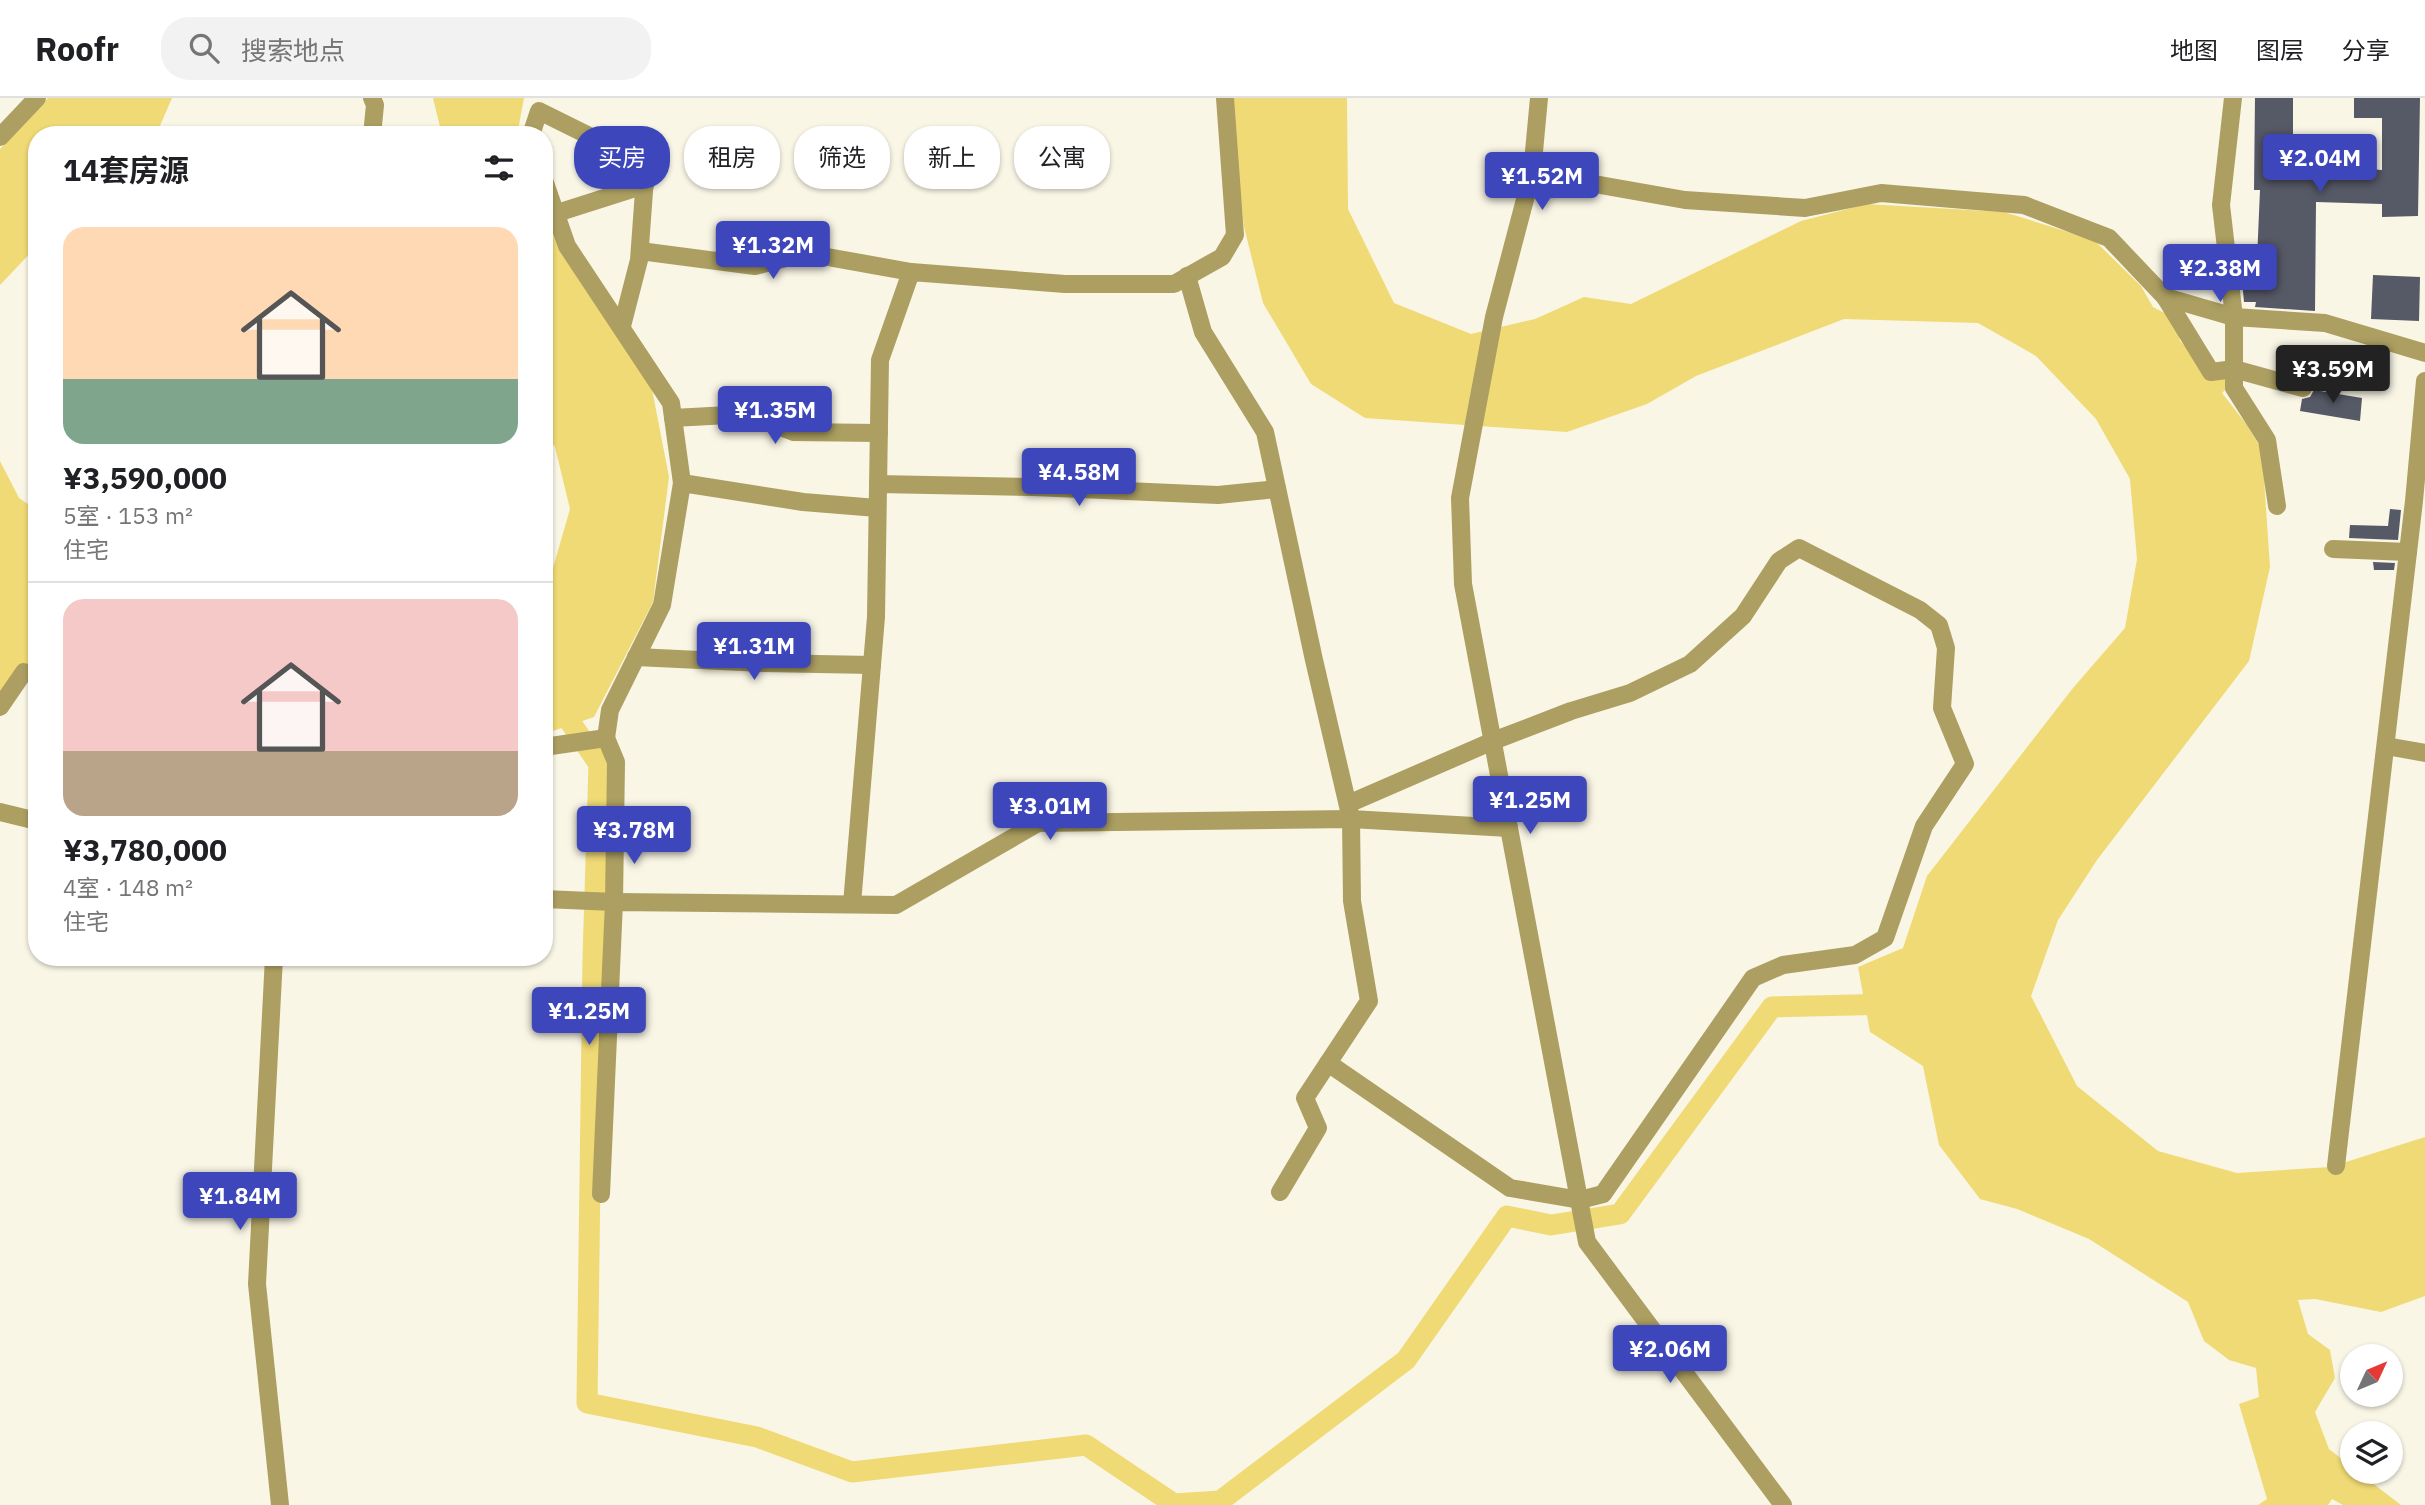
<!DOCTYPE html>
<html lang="zh">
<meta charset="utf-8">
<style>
:root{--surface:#fff;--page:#f2f2f2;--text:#202124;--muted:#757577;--line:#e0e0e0;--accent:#3d47bb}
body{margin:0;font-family:"IBM Plex Sans","Noto Sans SC",sans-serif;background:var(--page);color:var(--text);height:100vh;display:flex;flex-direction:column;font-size:26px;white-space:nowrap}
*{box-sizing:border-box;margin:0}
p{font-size:23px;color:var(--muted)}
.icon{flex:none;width:38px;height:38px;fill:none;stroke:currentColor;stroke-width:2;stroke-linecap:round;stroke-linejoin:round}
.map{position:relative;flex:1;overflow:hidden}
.details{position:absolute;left:28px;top:28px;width:525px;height:840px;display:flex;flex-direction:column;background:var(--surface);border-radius:28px;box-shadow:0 2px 5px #0004}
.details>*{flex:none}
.banner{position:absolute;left:574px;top:28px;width:665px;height:63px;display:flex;gap:14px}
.needle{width:46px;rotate:46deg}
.buttons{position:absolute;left:2340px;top:1246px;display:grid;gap:14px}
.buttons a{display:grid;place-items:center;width:63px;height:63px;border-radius:50%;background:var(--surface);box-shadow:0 2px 5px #0004;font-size:35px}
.price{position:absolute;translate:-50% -60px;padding:0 16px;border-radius:7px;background:var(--accent);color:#fff;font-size:23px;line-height:46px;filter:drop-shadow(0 2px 4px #0008)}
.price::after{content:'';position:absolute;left:50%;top:42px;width:21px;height:16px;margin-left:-10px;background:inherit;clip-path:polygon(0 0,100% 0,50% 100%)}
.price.current{background:#222;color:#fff}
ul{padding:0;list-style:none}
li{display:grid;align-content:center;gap:14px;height:371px;padding:0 35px}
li+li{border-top:2px solid var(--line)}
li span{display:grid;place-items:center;height:217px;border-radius:21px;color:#555}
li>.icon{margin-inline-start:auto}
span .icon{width:126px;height:126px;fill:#fffc;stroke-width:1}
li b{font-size:30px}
h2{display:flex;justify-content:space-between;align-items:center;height:84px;padding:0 35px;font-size:30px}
.chip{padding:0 24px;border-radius:28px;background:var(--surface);box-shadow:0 2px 5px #0004;font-size:24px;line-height:63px}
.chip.current{background:var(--accent);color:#fff}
header{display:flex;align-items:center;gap:42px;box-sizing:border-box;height:98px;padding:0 35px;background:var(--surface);border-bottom:2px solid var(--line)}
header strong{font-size:33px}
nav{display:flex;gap:38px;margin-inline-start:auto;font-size:24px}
.search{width:490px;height:63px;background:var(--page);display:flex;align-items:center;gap:18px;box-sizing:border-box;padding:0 24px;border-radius:28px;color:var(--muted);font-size:26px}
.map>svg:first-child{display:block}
.water{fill:#f0da75}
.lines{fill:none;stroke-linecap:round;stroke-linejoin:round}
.canal{stroke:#f0da75;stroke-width:21}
.building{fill:#565966}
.street{stroke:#ac9f61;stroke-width:18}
</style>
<header>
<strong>Roofr</strong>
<div class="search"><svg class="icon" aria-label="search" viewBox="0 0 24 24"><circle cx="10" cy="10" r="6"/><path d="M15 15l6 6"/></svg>搜索地点</div>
<nav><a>地图</a><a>图层</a><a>分享</a></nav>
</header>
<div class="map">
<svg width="2425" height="1407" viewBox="0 0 2425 1407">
<rect width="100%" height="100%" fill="#f9f6e6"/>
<!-- water -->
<g class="water">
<polygon points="48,0 172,0 159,30 153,37 37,37 37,148 0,187 0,51"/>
<polygon points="433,0 524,0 518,32 520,37 442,37"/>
<polygon points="1230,0 1347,0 1348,111 1394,205 1471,236 1535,221 1584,199 1631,206 1801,123 1867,106 2004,114 2094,142 2141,188 2153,209 2176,221 2180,243 2211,274 2229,275 2231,286 2222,295 2247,327 2262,352 2270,469 2249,563 2097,762 2058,822 2031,898 2077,988 2158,1053 2237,1075 2330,1069 2425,1039 2425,1198 2381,1214 2315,1201 2298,1202 2308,1236 2330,1252 2335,1280 2315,1314 2329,1351 2352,1369 2352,1374 2358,1374 2401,1407 2343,1407 2332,1401 2328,1407 2258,1407 2267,1401 2239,1306 2259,1299 2256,1270 2229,1262 2204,1243 2188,1204 2089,1141 2017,1111 1980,1101 1939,1047 1923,968 1870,934 1858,869 1903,850 1927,778 2073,590 2125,530 2137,461 2130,381 2096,321 2036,258 1978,225 1844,221 1696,278 1647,306 1567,334 1365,320 1311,286 1263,205 1244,129"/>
<polygon points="544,108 560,153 651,286 669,379 653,504 594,619 544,636 544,481 553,470 570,411 555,349 544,333"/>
<polygon points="0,363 19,400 37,412 37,568 23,565 0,597"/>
</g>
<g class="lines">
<!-- canal -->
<polyline class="canal" points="544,586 599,666 593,859 587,1305 757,1339 852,1374 1086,1347 1174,1406 1220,1403 1406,1262 1507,1118 1551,1127 1620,1116 1772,909 1895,906"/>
</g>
<!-- building -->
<g class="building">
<polygon points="2255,0 2293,0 2293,51 2340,51 2341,69 2382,72 2382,20 2354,20 2354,0 2420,0 2418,118 2382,119 2382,106 2316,104 2315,213 2255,209 2256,204 2244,204 2240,161 2257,162 2260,92 2254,92"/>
<polygon points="2373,177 2420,179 2419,223 2371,221"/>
<polygon points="2314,292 2362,300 2360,323 2300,313 2302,301 2310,299"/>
<polygon points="2390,411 2401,412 2398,442 2349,440 2350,427 2388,428"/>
<polygon points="2373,464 2395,465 2394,472 2374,472"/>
</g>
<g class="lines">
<!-- street -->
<g class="street">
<polyline points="1539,0 1532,75 1494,219 1460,400 1463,486 1587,1144 1783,1407"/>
<polyline points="372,37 375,7 372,0"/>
<polyline points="531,37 539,13 646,66 639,162 622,228"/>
<polyline points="0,39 37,0"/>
<polyline points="1532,75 1685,102 1805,110 1881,95 2024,107 2109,140 2165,199 2234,219 2221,107 2233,0"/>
<polyline points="544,82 567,148 671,305 682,385 662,507 610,612 606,640 544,649"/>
<polyline points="557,115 645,87"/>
<polyline points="640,153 755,168 805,155 911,174"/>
<polyline points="1187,178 1203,234 1265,334 1314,562 1351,721 1352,803 1369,903 1305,1000 1318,1030 1280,1094"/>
<polyline points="2165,199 2211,274 2234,271 2303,290"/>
<polyline points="673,320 747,316 794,334 879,335"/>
<polyline points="682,385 803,404 877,410"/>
<polyline points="878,386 1034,389 1218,397 1277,391"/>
<polyline points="2277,408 2267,342 2234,290 2234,219 2325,225 2425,255"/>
<polyline points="2333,451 2408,454"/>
<polyline points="636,559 763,565 872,567"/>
<polyline points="0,609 24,574 37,578"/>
<polyline points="2386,648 2425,655"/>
<polyline points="0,714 37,723"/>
<polyline points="544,801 614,804 616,664 606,640"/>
<polyline points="852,806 876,519 880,262 911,174 1065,186 1174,186 1222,159 1235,137 1225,0"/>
<polyline points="274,859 257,1186 280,1407"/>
<polyline points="1328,965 1510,1090 1580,1102 1603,1096 1753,880 1783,867 1855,857 1885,840 1924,728 1965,666 1942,610 1946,550 1939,527 1920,512 1799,450 1779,463 1743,518 1690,566 1630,595 1571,613 1493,643 1348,706"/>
<polyline points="2336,1068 2414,403 2425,283"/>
<polyline points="601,1096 614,804 896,807 1038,725 1351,721 1509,730"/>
</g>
</g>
</svg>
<div class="buttons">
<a><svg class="needle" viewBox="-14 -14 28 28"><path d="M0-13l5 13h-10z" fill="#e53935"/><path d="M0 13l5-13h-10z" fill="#757577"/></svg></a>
<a><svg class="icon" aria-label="layers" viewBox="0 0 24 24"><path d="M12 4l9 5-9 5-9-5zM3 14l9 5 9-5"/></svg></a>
</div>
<b class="price" style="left:2320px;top:96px">¥2.04M</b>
<b class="price" style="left:1542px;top:114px">¥1.52M</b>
<b class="price" style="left:773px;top:183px">¥1.32M</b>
<b class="price" style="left:2220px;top:206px">¥2.38M</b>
<b class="price current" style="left:2333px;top:307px">¥3.59M</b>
<b class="price" style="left:775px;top:348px">¥1.35M</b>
<b class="price" style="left:1079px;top:410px">¥4.58M</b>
<b class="price" style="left:754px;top:584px">¥1.31M</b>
<b class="price" style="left:1530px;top:738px">¥1.25M</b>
<b class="price" style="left:1050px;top:744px">¥3.01M</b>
<b class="price" style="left:634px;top:768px">¥3.78M</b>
<b class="price" style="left:589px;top:949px">¥1.25M</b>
<b class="price" style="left:240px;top:1134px">¥1.84M</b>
<b class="price" style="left:1670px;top:1287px">¥2.06M</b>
<div class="banner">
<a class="chip current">买房</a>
<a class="chip">租房</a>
<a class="chip">筛选</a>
<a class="chip">新上</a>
<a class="chip">公寓</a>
</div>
<section class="details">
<h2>14套房源<svg class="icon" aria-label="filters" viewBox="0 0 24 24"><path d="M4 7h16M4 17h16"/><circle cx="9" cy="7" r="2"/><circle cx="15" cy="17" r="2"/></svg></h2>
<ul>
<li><span style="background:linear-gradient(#ffd9b3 70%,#7fa58c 0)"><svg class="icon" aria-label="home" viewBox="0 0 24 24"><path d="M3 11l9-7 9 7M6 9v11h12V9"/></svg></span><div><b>¥3,590,000</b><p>5室 · 153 m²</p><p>住宅</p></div></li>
<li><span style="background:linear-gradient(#f6c9c9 70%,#b9a48a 0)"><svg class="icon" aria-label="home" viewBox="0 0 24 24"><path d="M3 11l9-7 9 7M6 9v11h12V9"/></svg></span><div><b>¥3,780,000</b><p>4室 · 148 m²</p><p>住宅</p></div></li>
</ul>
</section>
</div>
